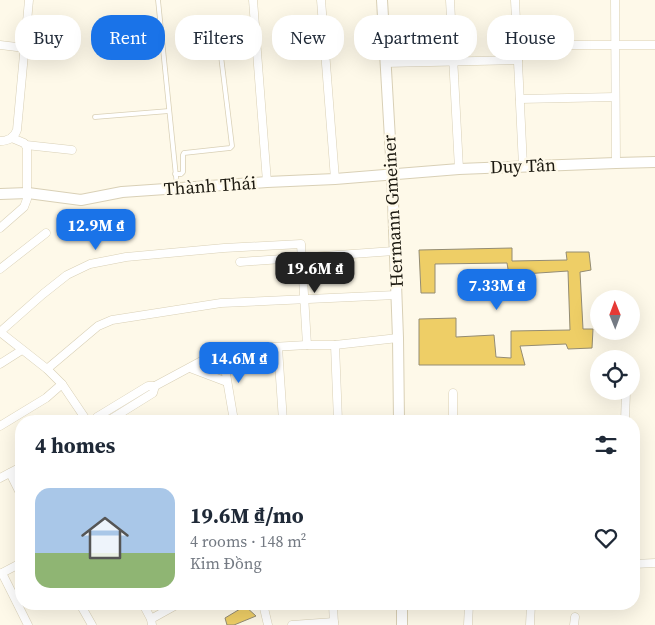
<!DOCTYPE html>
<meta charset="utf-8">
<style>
:root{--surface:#fff;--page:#f6f6f7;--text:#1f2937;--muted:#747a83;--accent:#1a73e8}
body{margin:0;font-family:"Source Serif 4",serif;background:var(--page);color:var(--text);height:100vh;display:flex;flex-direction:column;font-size:19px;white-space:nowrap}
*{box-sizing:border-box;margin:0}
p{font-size:16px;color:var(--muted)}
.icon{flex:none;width:28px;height:28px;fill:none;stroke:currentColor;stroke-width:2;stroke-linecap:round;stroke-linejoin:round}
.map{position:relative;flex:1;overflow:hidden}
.side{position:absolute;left:15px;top:415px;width:625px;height:195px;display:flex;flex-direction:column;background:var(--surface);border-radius:20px;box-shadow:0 5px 20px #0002}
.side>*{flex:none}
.hud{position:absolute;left:15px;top:15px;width:625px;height:45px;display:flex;gap:10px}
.needle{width:32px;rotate:359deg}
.fabs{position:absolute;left:590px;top:290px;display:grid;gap:10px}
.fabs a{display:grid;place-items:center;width:50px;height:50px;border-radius:50%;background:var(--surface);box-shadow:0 5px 20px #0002;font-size:25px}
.price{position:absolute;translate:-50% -42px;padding:0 11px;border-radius:10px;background:var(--accent);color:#fff;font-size:16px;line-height:32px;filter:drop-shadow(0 1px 2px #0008)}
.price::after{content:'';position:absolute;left:50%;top:30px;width:15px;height:11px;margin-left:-8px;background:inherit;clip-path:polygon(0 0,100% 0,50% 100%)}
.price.on{background:#222;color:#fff}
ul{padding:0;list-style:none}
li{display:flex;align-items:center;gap:15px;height:125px;padding:0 20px}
li span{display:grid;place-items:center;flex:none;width:140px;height:100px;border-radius:15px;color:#555}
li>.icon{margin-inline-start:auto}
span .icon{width:60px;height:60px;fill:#fffc;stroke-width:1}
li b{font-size:21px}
h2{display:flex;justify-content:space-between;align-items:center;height:60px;padding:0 20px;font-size:21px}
.tag{padding:0 18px;border-radius:20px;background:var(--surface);box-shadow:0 5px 20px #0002;font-size:18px;line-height:45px}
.tag.on{background:var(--accent);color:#fff}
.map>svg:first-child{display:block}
.building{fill:#eece66;stroke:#948c73}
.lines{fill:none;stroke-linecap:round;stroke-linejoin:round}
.service-casing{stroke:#d9d0b6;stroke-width:5.5}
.minor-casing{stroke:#d9d0b6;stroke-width:9}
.tertiary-casing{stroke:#d9d0b6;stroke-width:12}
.service{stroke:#fff;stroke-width:4}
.minor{stroke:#fff;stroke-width:8}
.tertiary{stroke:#fff;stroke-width:10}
.labels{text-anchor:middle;stroke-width:5;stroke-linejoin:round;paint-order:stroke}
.street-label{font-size:18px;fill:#1c1910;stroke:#fef9e9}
</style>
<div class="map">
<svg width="655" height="625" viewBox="0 0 655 625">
<rect width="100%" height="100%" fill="#fef9e9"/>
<!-- building -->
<g class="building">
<polygon points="512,248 512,261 567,260 566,252 589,252 591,270 580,272 583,329 593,329 592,348 568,349 566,344 520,346 525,365 419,365 419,319 456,318 456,337 494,335 496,357 511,358 511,331 570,330 568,271 509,275 507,263 435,264 435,293 421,293 419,250"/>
<polygon points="245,606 256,616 234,625 227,625 225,618"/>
</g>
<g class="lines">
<defs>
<g id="service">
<polyline points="158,0 177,186"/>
<polyline points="95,117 169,111"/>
<polyline points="175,174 181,174 183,172 183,155 184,153 230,148 232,146 221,56"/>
</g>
<g id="minor">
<polyline points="253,0 267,182"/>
<polyline points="321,0 335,179"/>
<polyline points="450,0 459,169"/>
<polyline points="515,0 523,166"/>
<polyline points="615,0 616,163"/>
<polyline points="0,45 25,48"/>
<polyline points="517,45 655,45"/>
<polyline points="385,63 518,60"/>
<polyline points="520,99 615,97"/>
<path d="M0 141C8 141 14 138 17 130L29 0"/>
<polyline points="26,145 72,150"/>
<polyline points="0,228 24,207 27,199 27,147 24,143 12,138"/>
<polyline points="240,262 394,251"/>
<polyline points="0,269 46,233"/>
<polyline points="0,332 43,294 67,275 90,264 126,257 224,248 301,244 307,345"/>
<polyline points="0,332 47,369 62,384 87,421"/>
<polyline points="335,345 338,421"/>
<polyline points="278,348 283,421"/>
<polyline points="222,350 234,421"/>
<polyline points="0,364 22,350"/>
<polyline points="190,368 227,382"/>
<polyline points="47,369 98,326 112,320 221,303 396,295"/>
<polyline points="453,393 453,421"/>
<polyline points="96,421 97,417 148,386 155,386"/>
<polyline points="108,421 153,393 155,386 222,350 307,345 335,345 398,338"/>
<polyline points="625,421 626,391"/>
<polyline points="0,426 46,398 62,384"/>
<polyline points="10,473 21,495"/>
<polyline points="0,478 21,467"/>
<polyline points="634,564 655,563"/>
<polyline points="2,573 28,625"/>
<polyline points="0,574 21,563"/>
<polyline points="80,604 92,625"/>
<polyline points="143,604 151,619 152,625"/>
<polyline points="263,604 268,625"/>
<polyline points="333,604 334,625"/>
<polyline points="151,619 178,604"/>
<polyline points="292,625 334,622"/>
<polyline points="468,625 469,604"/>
<polyline points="530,625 531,604"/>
<polyline points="574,625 575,617"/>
</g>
<g id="tertiary">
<polyline points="382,0 392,174 398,338 399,421"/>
<polyline points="0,194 28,193 81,200 122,192 267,182 335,179 459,169 616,163 655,162"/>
<polyline points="402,604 402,625"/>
</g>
</defs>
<!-- service casing -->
<use href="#service" class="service-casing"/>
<!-- minor casing -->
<use href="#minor" class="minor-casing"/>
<!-- tertiary casing -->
<use href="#tertiary" class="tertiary-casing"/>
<!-- service -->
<use href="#service" class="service"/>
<!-- minor -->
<use href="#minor" class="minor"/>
<!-- tertiary -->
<use href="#tertiary" class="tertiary"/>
</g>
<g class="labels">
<!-- street labels -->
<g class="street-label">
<text transform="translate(523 166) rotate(-2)" y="6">Duy Tân</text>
<text transform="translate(210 186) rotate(-4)" y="6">Thành Thái</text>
<text transform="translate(393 211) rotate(-93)" y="6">Hermann Gmeiner</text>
</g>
</g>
</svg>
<div class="fabs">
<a><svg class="needle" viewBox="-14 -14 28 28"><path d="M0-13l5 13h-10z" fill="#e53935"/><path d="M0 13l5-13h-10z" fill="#747a83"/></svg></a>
<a><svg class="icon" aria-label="locate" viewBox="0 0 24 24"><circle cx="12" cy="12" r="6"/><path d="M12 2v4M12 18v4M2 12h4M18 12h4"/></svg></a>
</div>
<b class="price" style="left:96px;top:251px">12.9M ₫</b>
<b class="price on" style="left:315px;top:294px">19.6M ₫</b>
<b class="price" style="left:497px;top:311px">7.33M ₫</b>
<b class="price" style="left:239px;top:384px">14.6M ₫</b>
<div class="hud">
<a class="tag">Buy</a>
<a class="tag on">Rent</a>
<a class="tag">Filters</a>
<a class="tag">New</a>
<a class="tag">Apartment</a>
<a class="tag">House</a>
</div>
<section class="side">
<h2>4 homes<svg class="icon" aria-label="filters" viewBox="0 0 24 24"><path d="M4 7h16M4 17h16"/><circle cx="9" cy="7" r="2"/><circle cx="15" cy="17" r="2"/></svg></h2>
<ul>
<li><span style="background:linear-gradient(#a9c7e8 65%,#8fb573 0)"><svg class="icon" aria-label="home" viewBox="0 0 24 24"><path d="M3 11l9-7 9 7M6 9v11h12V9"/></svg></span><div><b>19.6M ₫/mo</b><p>4 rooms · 148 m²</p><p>Kim Đồng</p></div><svg class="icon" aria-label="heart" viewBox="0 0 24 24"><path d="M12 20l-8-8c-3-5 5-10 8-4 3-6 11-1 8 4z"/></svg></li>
</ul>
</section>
</div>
